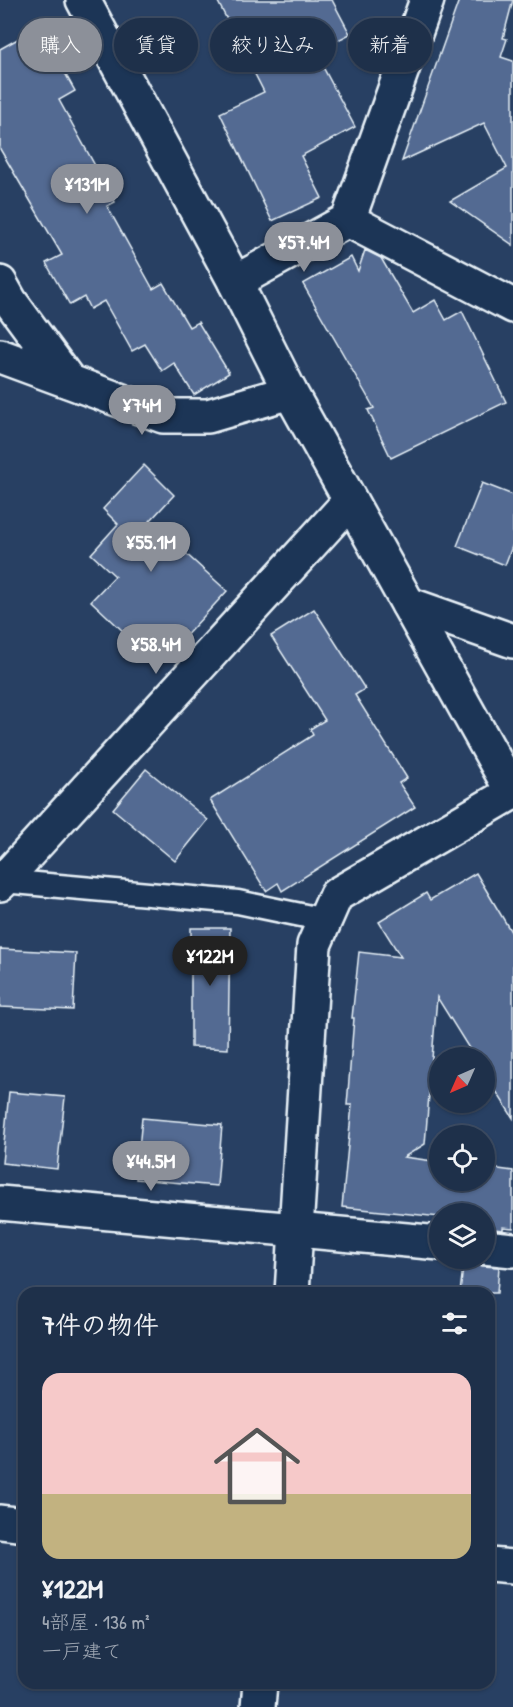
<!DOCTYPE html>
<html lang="ja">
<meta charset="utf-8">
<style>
:root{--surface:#1e304a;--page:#263851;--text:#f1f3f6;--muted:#a1a9b5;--line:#3c4b62;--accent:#8c9099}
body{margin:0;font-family:"Patrick Hand","Klee One",sans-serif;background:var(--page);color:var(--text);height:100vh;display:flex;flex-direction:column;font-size:22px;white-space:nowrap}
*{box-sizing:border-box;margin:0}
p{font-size:20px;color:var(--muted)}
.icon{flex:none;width:33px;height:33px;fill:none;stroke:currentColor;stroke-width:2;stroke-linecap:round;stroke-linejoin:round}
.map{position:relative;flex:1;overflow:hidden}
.side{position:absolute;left:18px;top:1287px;width:477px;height:402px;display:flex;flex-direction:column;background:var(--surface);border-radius:18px;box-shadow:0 2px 4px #0004,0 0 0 2px var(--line)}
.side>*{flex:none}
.banner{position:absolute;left:18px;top:18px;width:477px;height:54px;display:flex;gap:12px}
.needle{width:39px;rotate:225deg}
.controls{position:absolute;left:429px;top:1047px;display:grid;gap:12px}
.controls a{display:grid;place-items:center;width:66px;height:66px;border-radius:50%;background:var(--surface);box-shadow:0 2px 4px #0004,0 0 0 2px var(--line);font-size:30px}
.price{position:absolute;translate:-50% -51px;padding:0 14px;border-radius:21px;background:var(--accent);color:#fff;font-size:20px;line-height:39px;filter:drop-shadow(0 2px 3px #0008)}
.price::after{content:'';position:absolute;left:50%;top:36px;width:18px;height:14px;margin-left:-9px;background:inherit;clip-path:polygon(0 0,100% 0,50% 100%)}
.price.on{background:#222;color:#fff}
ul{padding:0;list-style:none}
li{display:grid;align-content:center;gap:12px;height:318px;padding:0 24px}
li+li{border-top:2px solid var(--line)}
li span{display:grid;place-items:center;height:186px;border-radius:18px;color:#555}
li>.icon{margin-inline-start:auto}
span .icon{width:108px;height:108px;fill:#fffc;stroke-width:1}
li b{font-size:26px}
h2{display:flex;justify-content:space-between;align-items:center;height:72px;padding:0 24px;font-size:26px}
.tag{padding:0 21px;border-radius:27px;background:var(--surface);box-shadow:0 2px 4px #0004,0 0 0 2px var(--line);font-size:21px;line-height:54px}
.tag.on{background:var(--accent);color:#fff}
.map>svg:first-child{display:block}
.building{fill:#536b92;stroke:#e8f1f8;stroke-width:1.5}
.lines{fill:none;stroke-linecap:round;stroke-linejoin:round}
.lane-casing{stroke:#e8f1f8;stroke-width:27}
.street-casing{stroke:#e8f1f8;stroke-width:38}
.secondary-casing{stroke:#e8f1f8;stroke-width:38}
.lane{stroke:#1d3557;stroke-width:22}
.street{stroke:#1d3557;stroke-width:33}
.secondary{stroke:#1d3557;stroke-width:33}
</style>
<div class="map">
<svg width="513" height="1707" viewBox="0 0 513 1707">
<rect width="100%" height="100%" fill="#284063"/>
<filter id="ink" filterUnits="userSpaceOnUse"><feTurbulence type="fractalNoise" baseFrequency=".0167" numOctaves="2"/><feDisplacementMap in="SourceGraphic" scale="12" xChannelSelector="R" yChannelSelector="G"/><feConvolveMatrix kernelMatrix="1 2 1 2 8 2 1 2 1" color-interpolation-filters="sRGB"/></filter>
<g filter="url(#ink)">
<!-- building -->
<g class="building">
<polygon points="217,0 332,0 350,34 315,52 355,127 301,156 322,198 272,221 220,113 264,92"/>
<polygon points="459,0 513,0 503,38 507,39 501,57 513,61 513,245 450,201 507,168 484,123 402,161"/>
<polygon points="39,27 75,91 59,100 115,202 107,206 153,289 163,283 189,327 198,322 229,373 194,395 174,363 162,371 145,344 132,351 104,301 90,309 84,297 70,305 46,263 62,255 0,149 0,49"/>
<polygon points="365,250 381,258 413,313 435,300 446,320 462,311 506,402 391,458 368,410 374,408 303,284 351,257 358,271"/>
<polygon points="144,465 174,495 150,521 227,591 159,665 91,601 115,576 91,554 118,524 103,509"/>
<polygon points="482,483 513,495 513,544 505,565 457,546"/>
<polygon points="314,609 365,689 355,695 407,778 399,783 415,807 282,891 278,883 266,891 210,800 313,735 310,729 325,720 271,636"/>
<polygon points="146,769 208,820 175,861 113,809"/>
<polygon points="476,873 513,935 513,1118 484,1072 484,1058 475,1058 437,997 425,1144 404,1157 440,1162 440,1180 484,1180 484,1167 513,1171 513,1228 503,1227 503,1230 484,1228 484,1214 440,1214 440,1217 342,1207 352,1105 347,1105 354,1018 352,1018 359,952 401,957 379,922 426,893 430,900"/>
<polygon points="191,928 230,928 228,1049 191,1047"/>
<polygon points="0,949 76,953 73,1010 0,1007"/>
<polygon points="9,1092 65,1097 57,1169 2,1163"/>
<polygon points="142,1118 222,1125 217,1186 136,1179"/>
<polygon points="464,1258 470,1258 474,1262 482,1266 499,1267 497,1293 460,1293"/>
</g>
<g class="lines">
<defs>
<polyline id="lane" points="3,881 238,902 325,920"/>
<g id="street">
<polyline points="348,220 513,306"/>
<polyline points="235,282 348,220 427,0"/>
<polyline points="0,283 10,301 69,381"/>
<polyline points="0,356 163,416 208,416 290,392"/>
<polyline points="408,604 513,641"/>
<polyline points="0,884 350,501"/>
<polyline points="0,1203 440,1243"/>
<polyline points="484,1247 513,1250"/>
<polyline points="292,1293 314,945 336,895 513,792"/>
<polyline points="0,1522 24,1525"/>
<polyline points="489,1565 513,1567"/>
<polyline points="258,1707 260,1683"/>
</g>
<polyline id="secondary" points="83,0 235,282 290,392 513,793"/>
</defs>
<!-- lane casing -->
<use href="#lane" class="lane-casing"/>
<!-- street casing -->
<use href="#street" class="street-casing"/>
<!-- secondary casing -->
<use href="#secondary" class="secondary-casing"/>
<!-- lane -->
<use href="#lane" class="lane"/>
<!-- street -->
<use href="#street" class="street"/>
<!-- secondary -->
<use href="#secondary" class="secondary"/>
</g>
</g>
</svg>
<div class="controls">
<a><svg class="needle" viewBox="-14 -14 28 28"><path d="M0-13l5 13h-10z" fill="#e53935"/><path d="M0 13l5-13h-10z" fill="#a1a9b5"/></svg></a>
<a><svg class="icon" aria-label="locate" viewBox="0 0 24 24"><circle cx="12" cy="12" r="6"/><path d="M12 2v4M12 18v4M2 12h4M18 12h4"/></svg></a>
<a><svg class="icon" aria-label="layers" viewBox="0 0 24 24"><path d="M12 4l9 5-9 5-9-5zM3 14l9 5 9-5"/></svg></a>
</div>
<b class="price" style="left:87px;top:215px">¥131M</b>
<b class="price" style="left:304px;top:273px">¥57.4M</b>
<b class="price" style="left:142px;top:436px">¥74M</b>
<b class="price" style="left:151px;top:573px">¥55.1M</b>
<b class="price" style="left:156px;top:675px">¥58.4M</b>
<b class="price on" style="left:210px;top:987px">¥122M</b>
<b class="price" style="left:151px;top:1192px">¥44.5M</b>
<div class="banner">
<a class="tag on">購入</a>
<a class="tag">賃貸</a>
<a class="tag">絞り込み</a>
<a class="tag">新着</a>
</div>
<section class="side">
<h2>7件の物件<svg class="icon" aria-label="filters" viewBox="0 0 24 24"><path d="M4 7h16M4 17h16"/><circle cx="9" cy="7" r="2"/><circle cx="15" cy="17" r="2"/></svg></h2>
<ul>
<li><span style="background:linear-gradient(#f6c9c9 65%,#c2b280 0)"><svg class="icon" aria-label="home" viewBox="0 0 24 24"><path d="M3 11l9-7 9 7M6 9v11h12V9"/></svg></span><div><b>¥122M</b><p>4部屋 · 136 m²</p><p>一戸建て</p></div></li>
</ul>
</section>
</div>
